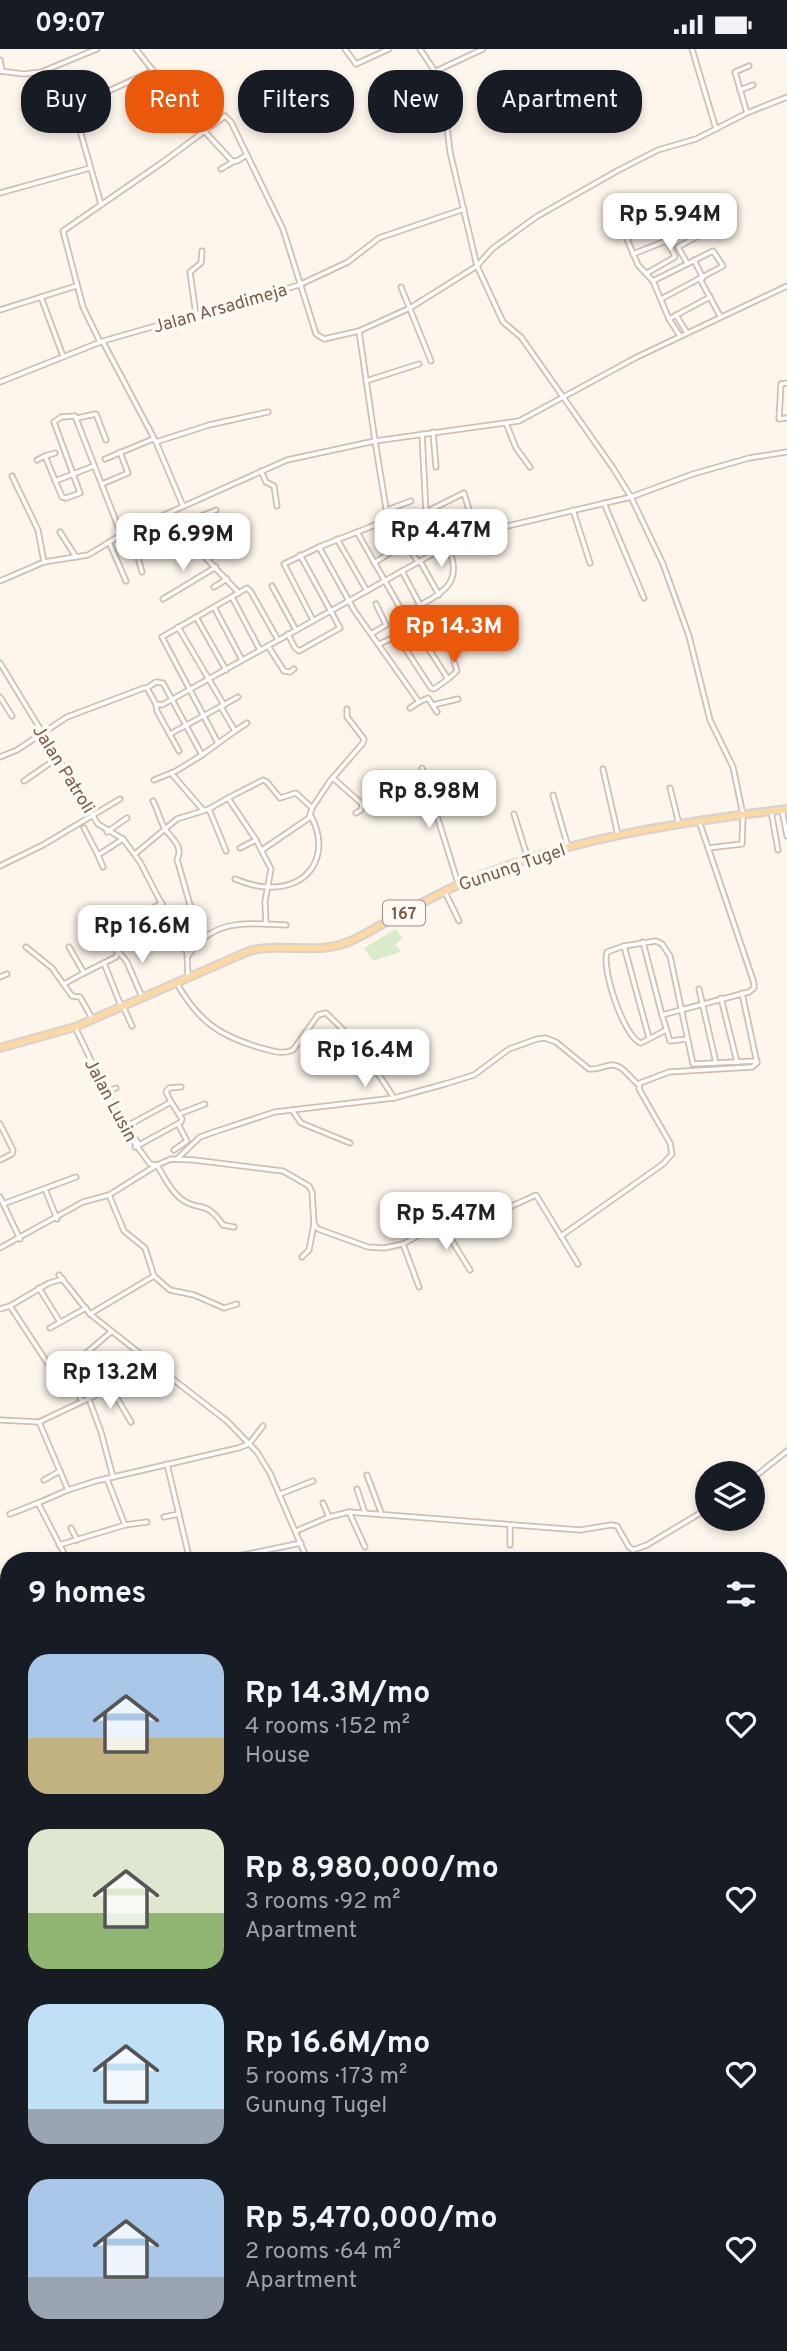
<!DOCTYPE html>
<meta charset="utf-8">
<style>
:root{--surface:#171b24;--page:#242831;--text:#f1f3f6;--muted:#9ea1a6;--accent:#ea580c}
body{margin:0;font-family:Overpass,sans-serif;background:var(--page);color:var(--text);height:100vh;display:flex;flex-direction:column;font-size:26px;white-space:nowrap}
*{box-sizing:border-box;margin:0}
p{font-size:23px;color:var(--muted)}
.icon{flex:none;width:38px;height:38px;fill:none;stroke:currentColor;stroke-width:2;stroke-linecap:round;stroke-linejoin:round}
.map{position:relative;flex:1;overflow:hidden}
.sheet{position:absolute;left:0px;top:1503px;width:788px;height:800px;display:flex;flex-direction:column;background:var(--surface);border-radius:28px 28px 0 0;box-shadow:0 4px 10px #0003}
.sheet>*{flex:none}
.hud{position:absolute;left:21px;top:21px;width:746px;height:63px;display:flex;gap:14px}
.fabs{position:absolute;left:695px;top:1412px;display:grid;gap:14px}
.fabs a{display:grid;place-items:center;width:70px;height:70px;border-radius:50%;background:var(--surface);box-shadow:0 4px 10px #0003;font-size:35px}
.price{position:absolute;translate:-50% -60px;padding:0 16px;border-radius:14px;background:#fff;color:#222;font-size:23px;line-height:46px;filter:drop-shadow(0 2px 4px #0008)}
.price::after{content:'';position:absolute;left:50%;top:42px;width:21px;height:16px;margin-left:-10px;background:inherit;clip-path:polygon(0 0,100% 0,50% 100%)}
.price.current{background:var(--accent);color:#fff}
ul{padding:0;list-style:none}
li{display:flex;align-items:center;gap:21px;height:175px;padding:0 28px}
li span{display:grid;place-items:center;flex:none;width:196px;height:140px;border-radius:21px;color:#555}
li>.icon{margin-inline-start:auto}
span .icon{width:84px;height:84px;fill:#fffc;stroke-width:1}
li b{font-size:30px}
h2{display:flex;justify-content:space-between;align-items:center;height:84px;padding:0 28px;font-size:30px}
.tag{padding:0 24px;border-radius:28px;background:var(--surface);box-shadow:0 4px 10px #0003;font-size:24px;line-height:63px}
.tag.current{background:var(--accent);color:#fff}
.status{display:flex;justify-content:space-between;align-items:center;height:49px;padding:0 35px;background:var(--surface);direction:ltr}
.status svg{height:19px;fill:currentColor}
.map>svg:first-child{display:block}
.green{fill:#d8ecc9}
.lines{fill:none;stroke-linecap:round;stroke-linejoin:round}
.street-casing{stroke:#d1beb0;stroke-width:7}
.primary-casing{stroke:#dad1cd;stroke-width:10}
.street{stroke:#fff;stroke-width:3.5}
.primary{stroke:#fbd9a5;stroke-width:6}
.labels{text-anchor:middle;stroke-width:7;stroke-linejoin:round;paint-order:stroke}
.shield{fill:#fffaf3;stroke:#a28b7f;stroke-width:2}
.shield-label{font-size:16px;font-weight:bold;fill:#7a5c4d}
.street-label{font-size:18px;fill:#7a5c4d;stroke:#fffaf3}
</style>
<div class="status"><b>09:07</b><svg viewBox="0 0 49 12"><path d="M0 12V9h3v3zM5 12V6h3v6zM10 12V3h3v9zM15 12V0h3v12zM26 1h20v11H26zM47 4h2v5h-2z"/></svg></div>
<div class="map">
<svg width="787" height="2302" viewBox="0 0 787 2302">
<rect width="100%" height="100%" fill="#fdf6ec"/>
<!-- green -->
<path class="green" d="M396 880 402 889 395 896 401 902C392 907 383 908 373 912L364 899Z"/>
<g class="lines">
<defs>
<g id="street">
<polyline points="136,0 181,57 232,112 237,112 247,106"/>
<polyline points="345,0 356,15 389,0"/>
<polyline points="692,0 716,80"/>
<polyline points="0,11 2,22"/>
<polyline points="0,22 24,25 41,23 97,0"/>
<polyline points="436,22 483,0"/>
<polyline points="740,41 753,36"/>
<polyline points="747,64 735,23 749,17"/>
<polyline points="221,120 233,113"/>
<polyline points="0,144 90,119"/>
<polyline points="101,155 75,64 87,52 152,22"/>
<polyline points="633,205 699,179"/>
<polyline points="694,211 703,229"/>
<polyline points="687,214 678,198 702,185"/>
<polyline points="647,224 675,208 660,173"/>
<polyline points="700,230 720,267"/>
<polyline points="653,232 713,202 723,217 661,250"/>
<polyline points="401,238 431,312"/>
<polyline points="41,248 63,307"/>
<polyline points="0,261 76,237"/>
<polyline points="196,266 190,223 201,214 202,202"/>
<polyline points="676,266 687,284"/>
<polyline points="669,270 710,248"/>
<polyline points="680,287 669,270 653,232 638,216 627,190 634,184 691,159"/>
<polyline points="100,293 83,258 63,182 163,113 225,67 231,73 283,180 316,285 324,290 359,282 410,259 477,217 450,103 444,52 438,27 420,0"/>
<polyline points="103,293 156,393 183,457"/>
<polyline points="366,332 419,315"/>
<polyline points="0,333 103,292 299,236 348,213 379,189 464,160"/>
<polyline points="787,334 781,335 779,370 787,369"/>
<polyline points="77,369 96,365 106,391"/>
<polyline points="506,374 516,399 530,418"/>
<polyline points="433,383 436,418"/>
<polyline points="422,385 426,463"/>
<polyline points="156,393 209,376 268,363"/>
<polyline points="45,407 55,404"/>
<polyline points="105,410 153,390"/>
<polyline points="37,411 45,407 62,448 66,449 80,444 54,373 61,368 75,367 121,485"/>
<polyline points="261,422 266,433 274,437 277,457"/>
<polyline points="12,427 38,481 44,513"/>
<polyline points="55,432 94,417"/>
<polyline points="102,435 128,424 120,403"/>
<polyline points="604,454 644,549"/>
<polyline points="387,461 411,452"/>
<polyline points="573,461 590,514"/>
<polyline points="166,467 239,544"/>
<polyline points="176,477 216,461"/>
<polyline points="432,482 426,463 464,444 470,464 470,485"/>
<polyline points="60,483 76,508"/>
<polyline points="126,483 137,505 142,523"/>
<polyline points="357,483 410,576"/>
<polyline points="337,490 367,542"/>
<polyline points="109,493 126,532"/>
<polyline points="319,498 354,561 419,653 428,649 437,663"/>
<polyline points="440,500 432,482 470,464"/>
<polyline points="420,512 439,546"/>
<polyline points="418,513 407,496 393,502 375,392 519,372 637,308 787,237"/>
<polyline points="374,514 393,502"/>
<polyline points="402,522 420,556 403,566"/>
<polyline points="0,532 44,513 88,506 126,483 287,411 375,392 359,282"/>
<polyline points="272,537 296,581"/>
<polyline points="214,538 227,530"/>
<polyline points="232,548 260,601"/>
<polyline points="163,550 216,518"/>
<path d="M420 556C448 542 463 529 447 497"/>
<polyline points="214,558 242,611"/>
<polyline points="196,568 226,621"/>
<polyline points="313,571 284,515 319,498 388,471"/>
<polyline points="434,572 452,600"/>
<polyline points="178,578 224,656"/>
<polyline points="288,585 295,599 299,602 340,579 300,506"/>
<polyline points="371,585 386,576 376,555"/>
<polyline points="397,587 431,639 434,640 448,630 416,580"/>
<path d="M379 595 451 564C463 573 454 590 453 604 453 610 455 616 457 622L448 630"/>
<polyline points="268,597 284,622 290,623 294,620"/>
<polyline points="0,614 98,775 123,790 140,813 187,904 188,928"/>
<polyline points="147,639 156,633 163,634 202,706 235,682 221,658"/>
<polyline points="0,648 12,667"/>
<polyline points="156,655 157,662 179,702"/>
<polyline points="433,656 458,650"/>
<polyline points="410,659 419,653"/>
<polyline points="235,682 247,674"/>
<polyline points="170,685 238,648"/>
<polyline points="218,694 162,588 247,539 251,543 278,591"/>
<polyline points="0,708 17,701 67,668 144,639 147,639 156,655 162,656 465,487 631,448 693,425 749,409 787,403"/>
<polyline points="422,719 458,834"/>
<polyline points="603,720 618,786"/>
<polyline points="171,724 203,761"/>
<polyline points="333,729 362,755 361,761 356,764"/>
<polyline points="154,731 176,722 202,706"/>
<polyline points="24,732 56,710"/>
<polyline points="670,739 679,775"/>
<polyline points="553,746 568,798"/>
<polyline points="228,749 263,731 267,733 280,749 296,744 312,759"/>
<path d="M153 752C158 761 160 772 165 780 172 790 184 798 177 810L192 863 196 865 202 889"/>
<polyline points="209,760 226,802"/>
<polyline points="782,761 787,787"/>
<polyline points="771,762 778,801"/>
<polyline points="514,765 528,810"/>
<polyline points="84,779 98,806 123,790"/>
<polyline points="107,783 127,769"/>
<polyline points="240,799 256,791"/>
<polyline points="708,799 742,795 743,766 733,718 710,671 689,587 663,515 631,448 613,419 521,288 503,273 477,217 492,200 536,168 617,122 658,101 696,90 747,64 787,48"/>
<polyline points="262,801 309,769 312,759 330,732 363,694 364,690 347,668 347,660"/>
<polyline points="135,805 177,770 209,760 228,749 256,791 271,820 265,852 266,875"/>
<polyline points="98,806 103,818"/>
<polyline points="0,817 43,796 120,750"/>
<path d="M235 830C245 834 256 838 268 838 311 840 331 804 311 767"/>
<polyline points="445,843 459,872"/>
<polyline points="643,893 662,966 749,943 754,939 754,934 699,772"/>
<polyline points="624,897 649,989"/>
<polyline points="26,898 52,919 72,947 80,948 93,971"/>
<polyline points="69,898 84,924 104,914 121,957"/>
<polyline points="118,902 127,913 142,948"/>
<path d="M188 907C213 869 246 874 286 876"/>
<polyline points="104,914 116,908 118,904 108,886 109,882 162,854"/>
<polyline points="0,928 7,925"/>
<path d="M176 933C198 972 219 987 261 999 273 1002 282 1006 293 1001L318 966 326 964 360 997 394 1049"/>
<polyline points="64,935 84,924"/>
<polyline points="699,940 716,1014"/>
<polyline points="721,949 737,1013"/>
<polyline points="123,957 132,977"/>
<polyline points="662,966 670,992 687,990"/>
<polyline points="75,978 123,1078 150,1115 157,1116 171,1110 194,1111 283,1122 309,1137 312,1143 314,1175 318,1180 368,1198 384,1199 403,1195 452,1168 471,1173 479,1172 536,1146 578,1215"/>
<path d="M666 981 641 994C624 989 601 919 607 903L624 897 656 892 662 895 670 907 693 1015 757 1012"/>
<polyline points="106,1043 116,1039"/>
<polyline points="292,1061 301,1074 350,1094"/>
<polyline points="179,1065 205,1055"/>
<polyline points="0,1075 13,1101 12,1105 0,1111"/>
<polyline points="139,1096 181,1073 182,1070 171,1053"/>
<polyline points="135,1098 139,1096 129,1079 129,1076 171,1053 166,1043 169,1039 181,1038"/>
<polyline points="174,1101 187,1092 178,1075"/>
<path d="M177 1110 200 1088 214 1083 275 1063 394 1049 445 1035 474 1026 509 1000 537 990 545 989 556 993 589 1020C598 1021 603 1017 611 1016 623 1015 630 1030 639 1036"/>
<polyline points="45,1140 57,1170"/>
<polyline points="109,1146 124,1182 145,1199 154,1227 170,1241 194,1246 224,1259 237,1255"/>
<polyline points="0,1148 20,1190"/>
<polyline points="3,1155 76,1128"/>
<polyline points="441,1174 470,1221"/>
<polyline points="561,1187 663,1115 672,1105 670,1094 639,1040 640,1034 669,1023 752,1018 757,1014 742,944"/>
<polyline points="403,1195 419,1238"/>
<path d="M0 1199 83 1153 109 1146 157 1116C163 1126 170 1141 180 1149 198 1164 205 1149 223 1176L234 1178"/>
<polyline points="302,1208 309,1201 314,1175"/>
<polyline points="59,1226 90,1265 152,1314"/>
<polyline points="39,1239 60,1273"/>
<polyline points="10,1257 50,1318 57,1323 65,1322 111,1283"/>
<polyline points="0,1260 10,1257 49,1234 63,1230"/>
<polyline points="90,1265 154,1227"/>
<polyline points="50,1279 86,1259"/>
<polyline points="65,1322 82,1352"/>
<polyline points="111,1339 131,1373"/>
<polyline points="90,1353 101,1383 113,1428"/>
<polyline points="0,1371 39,1373 68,1441 38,1454 68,1512"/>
<polyline points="39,1373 111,1339 152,1314 227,1372 257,1403 270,1424 308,1512"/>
<polyline points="167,1415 190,1512"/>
<polyline points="367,1426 382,1466"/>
<polyline points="107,1430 125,1476 147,1473"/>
<polyline points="752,1430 787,1402"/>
<polyline points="44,1431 60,1422"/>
<polyline points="357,1440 365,1464"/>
<polyline points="68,1441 96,1432 238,1399 249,1395 263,1377"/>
<polyline points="280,1445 313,1432"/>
<polyline points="323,1454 329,1468"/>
<polyline points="349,1463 580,1481 611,1476 617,1477 629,1498 633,1501 647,1496 707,1460"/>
<polyline points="10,1465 38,1454"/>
<polyline points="164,1468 179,1465"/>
<polyline points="510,1476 510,1496"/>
<polyline points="71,1479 77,1491"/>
<polyline points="296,1482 329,1468 349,1463 365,1498"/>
<polyline points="59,1496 125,1476"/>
<polyline points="214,1512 301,1494"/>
<polyline points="0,1570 9,1566"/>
<polyline points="0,1740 9,1746"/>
<polyline points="0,1788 9,1790"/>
<polyline points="0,1812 8,1817"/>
<polyline points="0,1858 9,1855"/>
<polyline points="0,2044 9,2039"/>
<polyline points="0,2123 9,2118"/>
<polyline points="0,2241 9,2237"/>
<polyline points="0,2260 9,2285"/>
<polyline points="192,2294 206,2302"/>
<polyline points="594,2294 599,2302"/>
<polyline points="752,2294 752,2302"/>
<polyline points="4,2302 13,2294"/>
<polyline points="57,2302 68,2296"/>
<polyline points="530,2302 546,2294"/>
<polyline points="616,2302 641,2294"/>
</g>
<path id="primary" d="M0 999 75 978 249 902C278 894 310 904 339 896 352 893 365 885 377 878 410 861 442 841 477 828 576 788 682 773 787 760"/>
</defs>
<!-- street casing -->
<use href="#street" class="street-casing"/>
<!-- primary casing -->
<use href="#primary" class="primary-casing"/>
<!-- street -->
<use href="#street" class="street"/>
<!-- primary -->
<use href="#primary" class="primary"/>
</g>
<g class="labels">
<!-- shield labels -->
<rect class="shield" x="383" y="851.5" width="42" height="25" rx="5"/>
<g class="shield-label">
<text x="404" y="870">167</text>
</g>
<!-- street labels -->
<g class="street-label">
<text transform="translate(220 259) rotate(-16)" y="6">Jalan Arsadimeja</text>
<text transform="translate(64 720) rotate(58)" y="6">Jalan Patroli</text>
<text transform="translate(512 818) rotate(-19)" y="6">Gunung Tugel</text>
<text transform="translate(111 1051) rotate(62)" y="6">Jalan Lusin</text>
</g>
</g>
</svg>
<div class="fabs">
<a><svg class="icon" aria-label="layers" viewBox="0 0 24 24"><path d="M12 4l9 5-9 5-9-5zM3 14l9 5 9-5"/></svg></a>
</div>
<b class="price" style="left:670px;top:204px">Rp 5.94M</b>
<b class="price" style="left:441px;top:520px">Rp 4.47M</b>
<b class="price" style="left:183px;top:524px">Rp 6.99M</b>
<b class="price current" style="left:454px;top:616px">Rp 14.3M</b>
<b class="price" style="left:429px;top:781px">Rp 8.98M</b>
<b class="price" style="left:142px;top:916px">Rp 16.6M</b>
<b class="price" style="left:365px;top:1040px">Rp 16.4M</b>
<b class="price" style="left:446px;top:1203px">Rp 5.47M</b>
<b class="price" style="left:110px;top:1362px">Rp 13.2M</b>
<div class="hud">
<a class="tag">Buy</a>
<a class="tag current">Rent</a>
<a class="tag">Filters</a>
<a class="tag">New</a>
<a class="tag">Apartment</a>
</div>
<section class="sheet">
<h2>9 homes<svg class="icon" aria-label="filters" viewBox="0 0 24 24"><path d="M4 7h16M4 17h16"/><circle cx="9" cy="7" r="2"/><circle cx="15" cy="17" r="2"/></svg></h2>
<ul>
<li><span style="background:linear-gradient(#a9c7e8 60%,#c2b280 0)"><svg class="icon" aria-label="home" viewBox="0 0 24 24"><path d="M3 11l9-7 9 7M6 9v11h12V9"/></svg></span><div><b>Rp 14.3M/mo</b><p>4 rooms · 152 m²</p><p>House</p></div><svg class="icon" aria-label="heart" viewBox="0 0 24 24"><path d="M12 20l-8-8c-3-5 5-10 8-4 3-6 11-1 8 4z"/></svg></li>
<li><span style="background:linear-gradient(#dfe7d0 60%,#8fb573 0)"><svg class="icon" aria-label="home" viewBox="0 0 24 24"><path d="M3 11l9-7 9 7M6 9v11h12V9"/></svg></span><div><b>Rp 8,980,000/mo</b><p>3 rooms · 92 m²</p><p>Apartment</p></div><svg class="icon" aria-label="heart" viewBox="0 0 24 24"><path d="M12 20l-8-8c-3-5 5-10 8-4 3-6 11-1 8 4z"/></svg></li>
<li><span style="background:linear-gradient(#bfe0f5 75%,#9aa5b1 0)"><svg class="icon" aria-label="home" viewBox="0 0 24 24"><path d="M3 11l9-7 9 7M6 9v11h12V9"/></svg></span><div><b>Rp 16.6M/mo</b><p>5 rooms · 173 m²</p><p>Gunung Tugel</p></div><svg class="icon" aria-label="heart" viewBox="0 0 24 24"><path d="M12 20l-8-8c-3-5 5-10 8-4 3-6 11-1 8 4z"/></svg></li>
<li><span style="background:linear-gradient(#a9c7e8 70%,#9aa5b1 0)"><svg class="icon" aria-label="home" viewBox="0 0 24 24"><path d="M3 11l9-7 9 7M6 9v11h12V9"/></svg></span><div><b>Rp 5,470,000/mo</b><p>2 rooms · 64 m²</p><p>Apartment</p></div><svg class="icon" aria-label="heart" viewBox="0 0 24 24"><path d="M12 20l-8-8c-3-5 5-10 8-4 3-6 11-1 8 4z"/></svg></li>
</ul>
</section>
</div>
